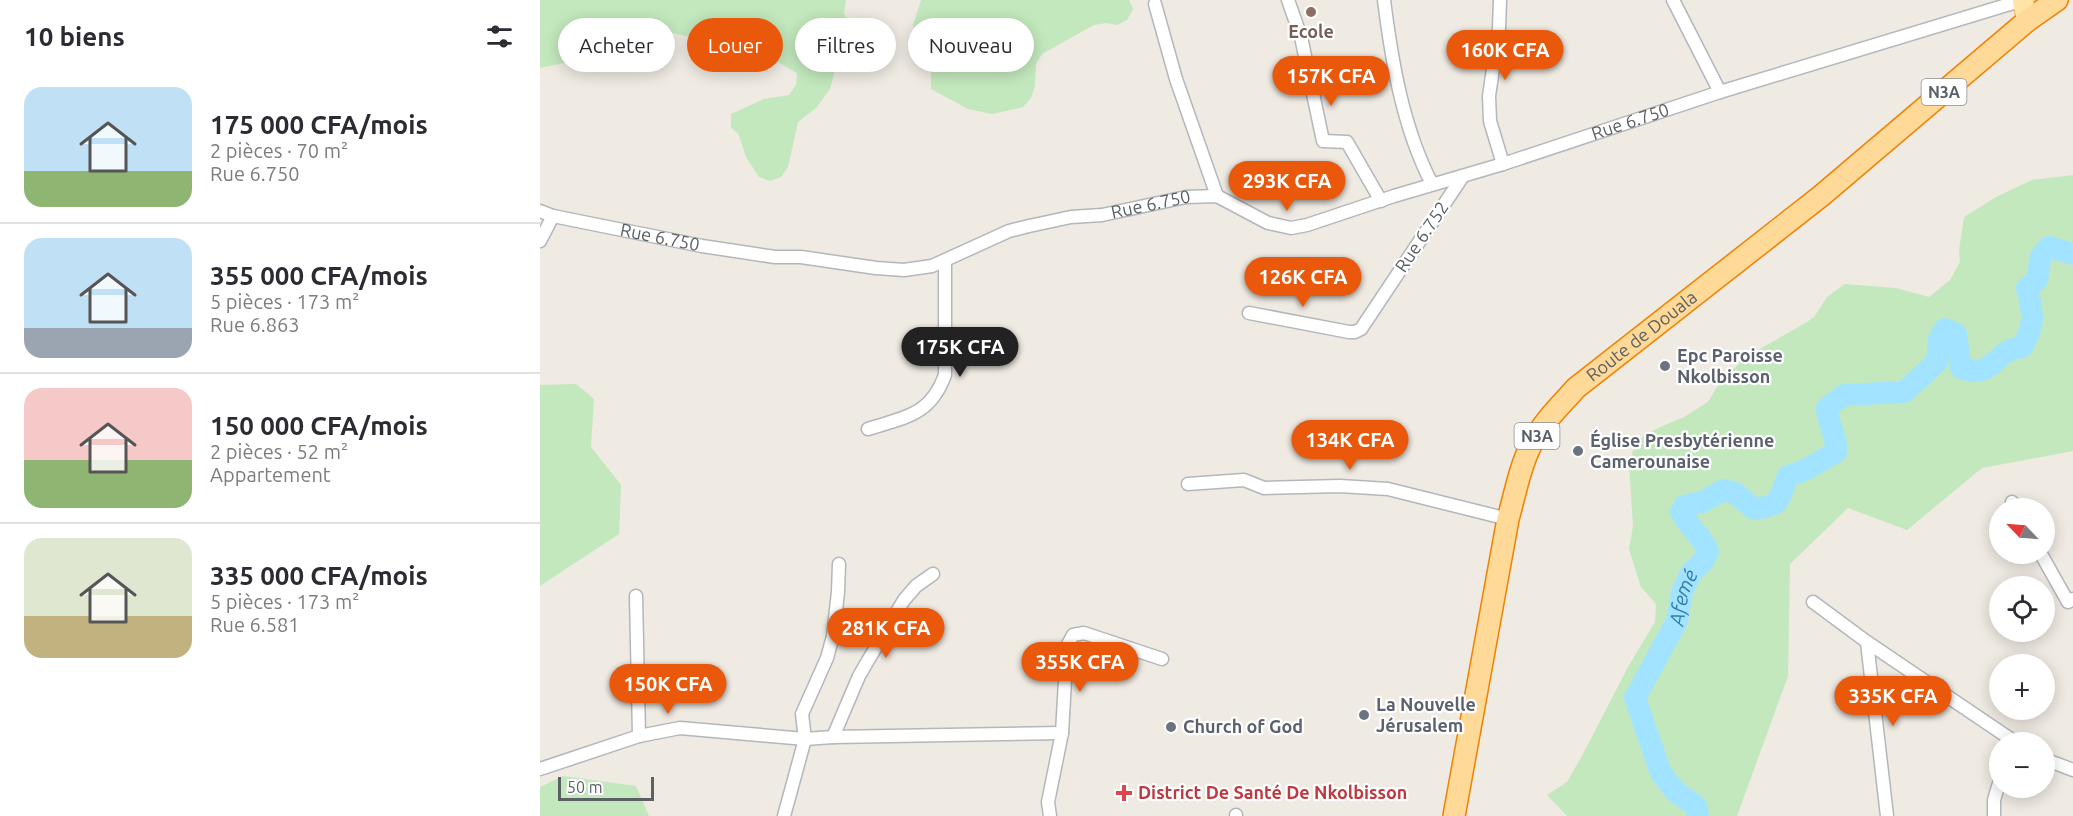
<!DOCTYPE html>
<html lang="fr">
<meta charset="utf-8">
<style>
:root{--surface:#fff;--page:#f7f7f7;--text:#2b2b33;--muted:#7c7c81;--line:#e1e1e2;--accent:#ea580c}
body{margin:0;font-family:Ubuntu,sans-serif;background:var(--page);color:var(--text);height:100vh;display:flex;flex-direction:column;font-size:22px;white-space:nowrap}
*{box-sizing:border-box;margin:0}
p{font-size:20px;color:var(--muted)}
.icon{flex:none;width:33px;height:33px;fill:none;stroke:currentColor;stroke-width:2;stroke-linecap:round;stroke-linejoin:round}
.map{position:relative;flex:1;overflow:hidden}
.panel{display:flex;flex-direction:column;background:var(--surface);width:540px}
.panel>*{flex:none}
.banner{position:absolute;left:18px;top:18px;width:570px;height:54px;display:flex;gap:12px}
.needle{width:39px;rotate:295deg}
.fabs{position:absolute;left:1449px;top:498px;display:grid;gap:12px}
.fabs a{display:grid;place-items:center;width:66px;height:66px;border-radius:50%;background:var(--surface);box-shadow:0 3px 15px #0003;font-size:30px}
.scale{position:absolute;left:18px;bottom:15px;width:96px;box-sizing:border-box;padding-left:6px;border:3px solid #5a6064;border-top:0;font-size:16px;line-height:21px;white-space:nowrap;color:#5a6064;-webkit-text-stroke:4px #fff;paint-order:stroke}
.price{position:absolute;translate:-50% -51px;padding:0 14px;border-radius:21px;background:var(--accent);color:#fff;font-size:20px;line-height:39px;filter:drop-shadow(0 2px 3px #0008)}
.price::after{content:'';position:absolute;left:50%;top:36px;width:18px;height:14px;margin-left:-9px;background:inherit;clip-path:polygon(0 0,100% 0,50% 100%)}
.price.current{background:#222;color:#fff}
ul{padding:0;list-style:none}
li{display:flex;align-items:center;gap:18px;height:150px;padding:0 24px}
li+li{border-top:2px solid var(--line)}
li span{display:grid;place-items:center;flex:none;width:168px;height:120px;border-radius:18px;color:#555}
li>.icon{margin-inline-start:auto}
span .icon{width:72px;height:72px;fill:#fffc;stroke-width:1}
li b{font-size:26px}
h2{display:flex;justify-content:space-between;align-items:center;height:72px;padding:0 24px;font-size:26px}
.pill{padding:0 21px;border-radius:27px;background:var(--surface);box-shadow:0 3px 15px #0003;font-size:21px;line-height:54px}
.pill.current{background:var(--accent);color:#fff}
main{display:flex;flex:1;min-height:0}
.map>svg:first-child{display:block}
.green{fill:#c3e8bd}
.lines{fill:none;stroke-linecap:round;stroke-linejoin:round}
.river{stroke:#a2e4ff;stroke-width:22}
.minor-casing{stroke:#b3b7bb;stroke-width:15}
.primary-casing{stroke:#fbb14e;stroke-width:22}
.trunk-casing{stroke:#f18100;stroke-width:24}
.minor{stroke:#fff;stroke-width:12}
.primary{stroke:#ffe3a7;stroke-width:20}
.trunk{stroke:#ffd998;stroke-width:21}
.education-dot{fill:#8d6e63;stroke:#fff;stroke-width:2}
.worship-dot{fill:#6b7280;stroke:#fff;stroke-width:2}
.health-dot{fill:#e0444e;stroke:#fff;stroke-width:2}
.labels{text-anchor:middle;stroke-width:4.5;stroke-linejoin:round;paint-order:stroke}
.shield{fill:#fff;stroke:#8c9092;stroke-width:1.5}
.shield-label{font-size:16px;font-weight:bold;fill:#5a6064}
.education-label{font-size:18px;font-weight:bold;fill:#785e54;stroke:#fff}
.street-label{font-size:18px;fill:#5a6064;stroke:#fff}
.worship-label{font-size:18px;font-weight:bold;fill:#5b616d;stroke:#fff;text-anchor:start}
.health-label{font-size:18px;font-weight:bold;fill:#be3a42;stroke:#fff;text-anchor:start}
.water-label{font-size:20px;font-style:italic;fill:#337ca6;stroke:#fff}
</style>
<main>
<section class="panel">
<h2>10 biens<svg class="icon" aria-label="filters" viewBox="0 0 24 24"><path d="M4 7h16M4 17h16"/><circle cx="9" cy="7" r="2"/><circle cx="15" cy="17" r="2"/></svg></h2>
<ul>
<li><span style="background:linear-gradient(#bfe0f5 70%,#8fb573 0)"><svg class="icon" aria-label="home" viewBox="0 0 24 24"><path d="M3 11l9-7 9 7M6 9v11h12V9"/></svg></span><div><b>175 000 CFA/mois</b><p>2 pièces · 70 m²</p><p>Rue 6.750</p></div></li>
<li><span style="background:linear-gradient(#bfe0f5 75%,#9aa5b1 0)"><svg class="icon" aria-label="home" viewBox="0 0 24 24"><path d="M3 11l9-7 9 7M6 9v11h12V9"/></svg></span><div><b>355 000 CFA/mois</b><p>5 pièces · 173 m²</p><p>Rue 6.863</p></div></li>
<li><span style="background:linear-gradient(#f6c9c9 60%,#8fb573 0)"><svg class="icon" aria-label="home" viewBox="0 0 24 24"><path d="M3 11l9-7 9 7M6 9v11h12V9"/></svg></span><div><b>150 000 CFA/mois</b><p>2 pièces · 52 m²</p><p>Appartement</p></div></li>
<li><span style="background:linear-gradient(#dfe7d0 65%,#c2b280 0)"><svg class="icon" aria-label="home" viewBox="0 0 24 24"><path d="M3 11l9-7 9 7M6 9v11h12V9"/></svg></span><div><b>335 000 CFA/mois</b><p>5 pièces · 173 m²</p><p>Rue 6.581</p></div></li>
</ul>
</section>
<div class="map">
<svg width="1533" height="816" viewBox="0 0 1533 816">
<rect width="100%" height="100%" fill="#efeae2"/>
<!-- green -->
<g class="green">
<polygon points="0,0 306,0 304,13 309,24 308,35 301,45 290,89 276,108 258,122 248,167 241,177 230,181 219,177 206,157 199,135 191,127 191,114 224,99 249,95 256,85 257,73 217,50 193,48 129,32 107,43 81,19 70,23 24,63 0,68"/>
<polygon points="381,0 589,0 593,9 587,20 577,25 566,23 554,25 502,54 496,64 495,86 491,98 483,107 453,114 447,113 428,109 391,89 391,70 379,48 373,25"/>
<polygon points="1533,175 1533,451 1442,468 1367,530 1308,508 1250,564 1248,676 1197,816 1027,816 1007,795 1027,782 1043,754 1088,667 1115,622 1116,604 1101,587 1089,549 1093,526 1089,464 1096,441 1118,428 1144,417 1168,402 1177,387 1204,358 1267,322 1274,317 1287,297 1305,284 1356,288 1389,297 1410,280 1420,262 1419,250 1424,217 1458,196 1492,180"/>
<polygon points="36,384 54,399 51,447 81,485 79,534 0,586 0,385"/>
<polygon points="23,776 96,786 109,816 0,816 0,787"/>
</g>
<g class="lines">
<!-- river -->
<path class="river" id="s1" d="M1158 816 1156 806 1136 792 1121 773 1095 698 1137 621 1142 592 1152 571 1162 563 1168 551C1162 535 1148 527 1141 512L1144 506 1162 502 1183 490 1195 493 1214 509C1242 506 1238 500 1248 476L1265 470 1296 452C1298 437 1287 423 1287 408L1304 395 1364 392 1397 362 1399 339 1405 329 1416 334 1421 368C1456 380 1453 349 1482 347 1496 324 1493 312 1487 288L1497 280 1501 256 1509 247 1533 254"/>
<defs>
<g id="minor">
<polyline points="748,0 761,37 783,141 807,142 841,201"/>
<path d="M844 0C852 63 863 128 892 184"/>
<polyline points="960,0 959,28 949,96 950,121 963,164"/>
<polyline points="1133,0 1180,92"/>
<polyline points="615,4 636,79 677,196"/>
<path id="s2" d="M0 211 13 216 162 246 235 257H261L336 268 364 270 392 266 469 231 489 226 531 217 562 215 646 197 677 196 728 223 751 228 767 225 854 196 963 164 1180 92 1483 0"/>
<polyline points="0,241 13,216"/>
<polyline points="709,313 809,332 815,332 821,329 923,176"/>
<path d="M328 429C365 417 390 416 405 375V261"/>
<polyline points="648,484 704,480 724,488 800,486 848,489 968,519"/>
<polyline points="1472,502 1476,508"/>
<polyline points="1501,554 1528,602 1533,599"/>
<polyline points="96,596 99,736"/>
<polyline points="1273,602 1327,642 1475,742"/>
<polyline points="1327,642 1347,816"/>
<polyline points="293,737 319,676 350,623 364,600 376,586 393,574"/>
<polyline points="1504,759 1533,770"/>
<polyline points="0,769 99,736 140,728 265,739 293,737 522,733"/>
<polyline points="244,816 265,739 262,714 287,658 293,636 298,592 299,564"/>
<polyline points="510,816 508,802 522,733 527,646 533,635 544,633 622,659"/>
<polyline points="696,816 696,815"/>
<polyline points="1454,816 1454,800 1460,780"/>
</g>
<polyline id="primary" points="1483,0 1487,21"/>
<g id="trunk">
<path id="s3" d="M914 816 968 519C975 494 980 466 992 443 1003 422 1021 405 1036 388L1281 196 1487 21 1517 0"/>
</g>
</defs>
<!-- minor casing -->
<use href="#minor" class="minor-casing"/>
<!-- primary casing -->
<use href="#primary" class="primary-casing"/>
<!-- trunk casing -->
<use href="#trunk" class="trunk-casing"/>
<!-- minor -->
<use href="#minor" class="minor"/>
<!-- primary -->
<use href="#primary" class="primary"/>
<!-- trunk -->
<use href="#trunk" class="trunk"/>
</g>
<!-- markers -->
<circle class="education-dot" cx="771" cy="12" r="6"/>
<g class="worship-dot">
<circle cx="1125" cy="366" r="6"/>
<circle cx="1038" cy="451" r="6"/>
<circle cx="824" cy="715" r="6"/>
<circle cx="631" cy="727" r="6"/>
</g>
<path class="health-dot" d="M581 784h6v6h6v6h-6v6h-6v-6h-6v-6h6z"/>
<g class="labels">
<!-- shield labels -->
<g class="shield">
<rect x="1381.5" y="79" width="45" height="26" rx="4.5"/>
<rect x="974.5" y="423" width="45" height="26" rx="4.5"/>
</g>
<g class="shield-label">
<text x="1404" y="98">N3A</text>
<text x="997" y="442">N3A</text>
</g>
<!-- education labels -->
<g class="education-label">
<text x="771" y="38">Ecole</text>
</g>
<!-- street labels -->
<g class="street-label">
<text dy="6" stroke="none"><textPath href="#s2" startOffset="1131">Rue 6.750</textPath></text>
<text dy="6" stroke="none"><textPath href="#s2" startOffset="627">Rue 6.750</textPath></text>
<text dy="6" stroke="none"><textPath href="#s2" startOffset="123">Rue 6.750</textPath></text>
<text transform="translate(882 237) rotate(-56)" y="6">Rue 6.752</text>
<text dy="6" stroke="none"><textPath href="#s3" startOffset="536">Route de Douala</textPath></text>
</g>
<!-- worship labels -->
<g class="worship-label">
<text x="1137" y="362">Epc Paroisse<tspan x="1137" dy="21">Nkolbisson</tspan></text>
<text x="1050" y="447">Église Presbytérienne<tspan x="1050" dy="21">Camerounaise</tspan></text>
<text x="836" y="711">La Nouvelle<tspan x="836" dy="21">Jérusalem</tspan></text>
<text x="643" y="733">Church of God</text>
</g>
<!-- health labels -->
<g class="health-label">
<text x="598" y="799">District De Santé De Nkolbisson</text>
</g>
<!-- water labels -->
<g class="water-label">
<text dy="7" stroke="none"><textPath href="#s1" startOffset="250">Afemé</textPath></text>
</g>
</g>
</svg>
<div class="fabs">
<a><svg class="needle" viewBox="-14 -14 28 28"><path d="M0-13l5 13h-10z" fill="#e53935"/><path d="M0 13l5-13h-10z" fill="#7c7c81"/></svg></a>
<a><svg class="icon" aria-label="locate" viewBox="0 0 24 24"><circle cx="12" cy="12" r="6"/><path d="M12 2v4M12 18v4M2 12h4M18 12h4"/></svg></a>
<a>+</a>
<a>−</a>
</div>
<div class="scale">50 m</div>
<b class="price" style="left:965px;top:81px">160K CFA</b>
<b class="price" style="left:791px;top:107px">157K CFA</b>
<b class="price" style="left:747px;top:212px">293K CFA</b>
<b class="price" style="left:763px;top:308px">126K CFA</b>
<b class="price current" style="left:420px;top:378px">175K CFA</b>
<b class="price" style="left:810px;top:471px">134K CFA</b>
<b class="price" style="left:346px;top:659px">281K CFA</b>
<b class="price" style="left:540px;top:693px">355K CFA</b>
<b class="price" style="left:128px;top:715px">150K CFA</b>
<b class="price" style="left:1353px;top:727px">335K CFA</b>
<div class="banner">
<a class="pill">Acheter</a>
<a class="pill current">Louer</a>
<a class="pill">Filtres</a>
<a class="pill">Nouveau</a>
</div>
</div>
</main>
